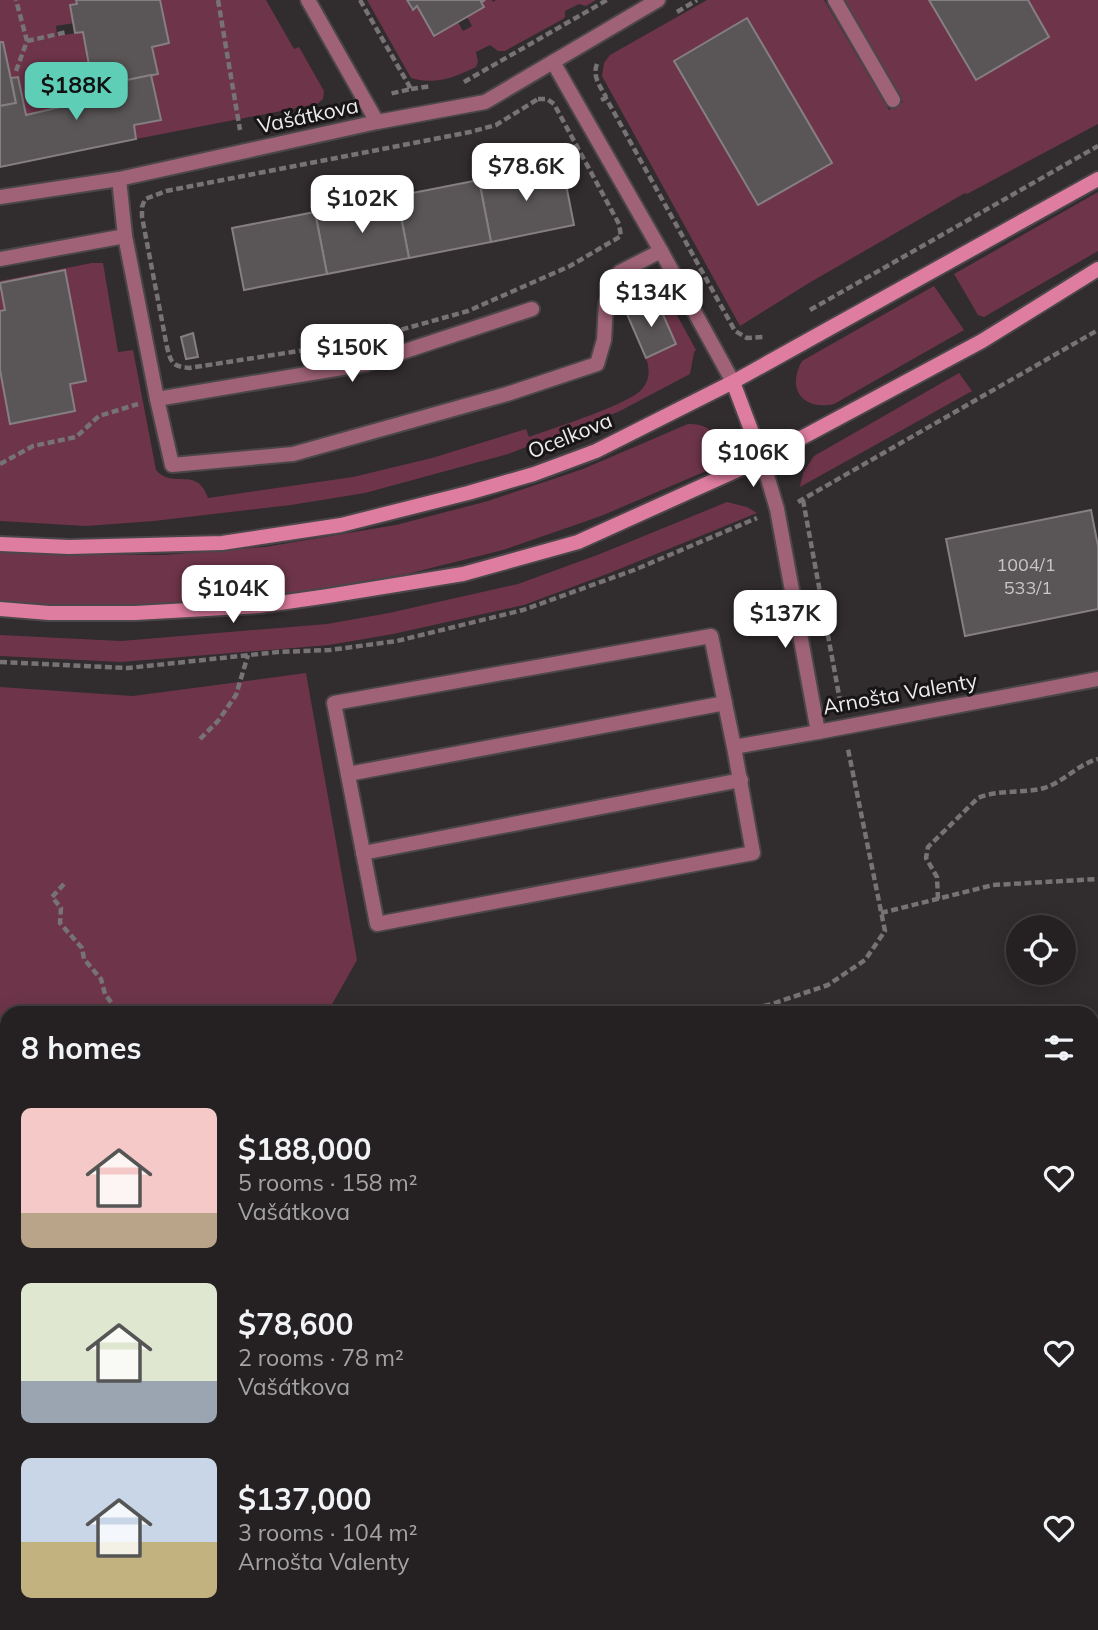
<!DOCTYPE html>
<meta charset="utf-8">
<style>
:root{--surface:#252122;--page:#2d292a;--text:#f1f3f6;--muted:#a3a3a5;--line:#423e40;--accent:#5eceb7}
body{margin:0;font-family:Mulish,sans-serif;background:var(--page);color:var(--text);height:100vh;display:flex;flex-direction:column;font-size:26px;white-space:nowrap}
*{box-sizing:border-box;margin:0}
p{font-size:23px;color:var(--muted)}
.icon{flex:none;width:38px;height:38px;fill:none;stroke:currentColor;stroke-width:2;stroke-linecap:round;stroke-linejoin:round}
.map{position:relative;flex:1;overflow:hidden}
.side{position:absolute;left:0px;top:1006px;width:1099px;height:625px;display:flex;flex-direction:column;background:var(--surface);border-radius:21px 21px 0 0;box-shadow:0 4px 18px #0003,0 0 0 2px var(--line)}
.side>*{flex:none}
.controls{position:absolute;left:1006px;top:915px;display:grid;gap:14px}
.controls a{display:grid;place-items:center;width:70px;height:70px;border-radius:50%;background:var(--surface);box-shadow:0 4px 18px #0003,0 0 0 2px var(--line);font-size:35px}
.price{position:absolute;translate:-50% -60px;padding:0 16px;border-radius:14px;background:#fff;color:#222;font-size:23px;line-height:46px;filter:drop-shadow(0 2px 4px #0008)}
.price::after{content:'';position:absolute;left:50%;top:42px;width:21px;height:16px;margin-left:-10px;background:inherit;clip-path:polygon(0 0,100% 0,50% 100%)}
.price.active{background:var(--accent);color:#111}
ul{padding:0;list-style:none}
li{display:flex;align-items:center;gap:21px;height:175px;padding:0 21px}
li span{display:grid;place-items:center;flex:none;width:196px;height:140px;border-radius:10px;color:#555}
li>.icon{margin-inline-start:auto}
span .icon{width:84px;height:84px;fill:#fffc;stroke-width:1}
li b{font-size:30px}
h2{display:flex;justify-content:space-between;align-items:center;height:84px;padding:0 21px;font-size:30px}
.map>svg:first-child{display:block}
.green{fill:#6e354a;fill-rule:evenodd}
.building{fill:#5a5556;stroke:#857f81;stroke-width:2}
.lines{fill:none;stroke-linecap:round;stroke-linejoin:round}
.lane-casing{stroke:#4b4749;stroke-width:18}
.street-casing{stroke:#4b4749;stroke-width:18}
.secondary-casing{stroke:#4b4749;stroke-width:18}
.path{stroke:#777274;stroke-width:4.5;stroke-dasharray:7 3.5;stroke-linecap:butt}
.lane{stroke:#9f6277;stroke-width:14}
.street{stroke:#9f6277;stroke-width:14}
.secondary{stroke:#df7da0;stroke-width:14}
.labels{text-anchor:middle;stroke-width:6;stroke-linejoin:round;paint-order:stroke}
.number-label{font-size:18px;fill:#c9c6c6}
.street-label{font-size:21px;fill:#eeebec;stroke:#181516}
</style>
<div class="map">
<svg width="1098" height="1630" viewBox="0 0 1098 1630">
<rect width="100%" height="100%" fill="#312c2e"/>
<!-- green -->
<g class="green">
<polygon points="0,0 76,0 77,4 70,6 74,23 56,26 57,36 83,32 95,99 26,115 18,77 11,78 3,42 0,42"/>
<polygon points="160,0 266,0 294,49 299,47 324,91 323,99 317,104 136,139 134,125 161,119 151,75 158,73 152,47 169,43"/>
<path d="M367 0H406L411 10 417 7 434 36 458 22 463 31 472 26 467 17 484 0H492L493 2 496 0H596L586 6 579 4 565 11V17L563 19 505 51H498L490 45 476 52 478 62 476 67C453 78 436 85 411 78Z"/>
<path d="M707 0H824L889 110 903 102 844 0H929L976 80 1049 37 1028 0H1098V124L967 194 965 193 809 283 740 326 602 76 604 63 610 55ZM748 18 832 163 758 205 674 61Z"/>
<polygon points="1098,192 1098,251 984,317 978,315 954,274"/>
<path d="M92 263H103L118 352 133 350 156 470C173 490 197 465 208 498L353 477 432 458 526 429 529 437C551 429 630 404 642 389 650 380 650 369 646 358L675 343 657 301 627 314C620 291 629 285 648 276L661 286 696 350 694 352 690 374 618 412 508 454 365 493 291 505 154 521 86 526 0 521V370L11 423 75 411 70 384 86 380 65 271 0 283 5 310 0 311V281Z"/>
<path d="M934 286 964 330 834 404C803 411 786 389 802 361Z"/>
<polygon points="959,373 972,391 800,487 803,473 814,456"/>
<path d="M688 424C718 422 730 453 706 471L601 516 503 550 407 574 271 597 165 607 59 606 0 602V551L61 554 163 555 265 547 396 525 488 501 583 469Z"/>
<polygon points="727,502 747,507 757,513 607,574 524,605 393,634 329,645 121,662 0,656 0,635 121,641 327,624 389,613 518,584 600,554"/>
<polygon points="306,673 357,960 327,1013 7,1013 7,1144 0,1144 0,687 133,696"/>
</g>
<!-- building -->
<g class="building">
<polygon points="76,0 160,0 169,43 152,47 158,74 93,87 83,32 75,33 70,5 77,4"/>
<polygon points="407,0 485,0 481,2 484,7 434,36 417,6 413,10"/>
<polygon points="929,0 1028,0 1049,37 976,80"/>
<polygon points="747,18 832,163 758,205 674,61"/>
<polygon points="0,42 3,42 16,103 0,106"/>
<polygon points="151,75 161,120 134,125 136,139 0,167 0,106 16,103 11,78 18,77 26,115 95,99 93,87"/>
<polygon points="562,164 574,225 491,242 479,180"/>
<polygon points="479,180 491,242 409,258 397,196"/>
<polygon points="397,196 409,258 327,274 315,212"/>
<polygon points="315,212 327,274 244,290 232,228"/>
<polygon points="65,270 86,381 70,384 75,411 10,424 0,370 0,311 5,310 0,283"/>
<polygon points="657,301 676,344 646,358 627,314"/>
<polygon points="193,333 198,357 186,359 181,337"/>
<polygon points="1091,510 1098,546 1098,609 965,636 946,539"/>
</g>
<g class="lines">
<defs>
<g id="lane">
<polyline points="835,0 893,100"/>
<polyline points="0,197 119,179"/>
<polyline points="157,399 172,465 293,454 507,394 597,364 604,340 606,304 620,272 661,251"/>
<polyline points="734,747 753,853 377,924 334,703 711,636 734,747 818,732"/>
<polyline points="348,774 725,703"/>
<polyline points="363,853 741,780"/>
</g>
<g id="street">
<polyline points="308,0 377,122"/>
<polyline points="553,62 661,251 733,382"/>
<polyline points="0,259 125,236"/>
<polyline points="532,309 366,364 157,399 125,236 119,179 377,122 485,102 658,0"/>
<polyline points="762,459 777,509 818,732 1098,679"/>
</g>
<g id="secondary">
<polyline points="733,382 762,459"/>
<polyline points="0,544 69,547 222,543 341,525 468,493 534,474 596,451 733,382 1098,179"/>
<polyline points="0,609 49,613 135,613 259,606 328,596 463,574 578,542 762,459 982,341 1098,269"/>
</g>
</defs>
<!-- lane casing -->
<use href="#lane" class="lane-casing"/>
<!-- street casing -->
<use href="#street" class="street-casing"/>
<!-- secondary casing -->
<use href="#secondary" class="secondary-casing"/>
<!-- path -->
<g class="path">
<polyline points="218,0 240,130"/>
<polyline points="360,0 411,89 389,94"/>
<polyline points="677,12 697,0"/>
<polyline points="27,41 67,32"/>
<path d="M597 64C592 76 600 86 606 97"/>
<polyline points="16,71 27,41 16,0"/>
<polyline points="464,82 607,0"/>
<polyline points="411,89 431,86"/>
<path d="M538 99H547L554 104 619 224 621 236 570 266 468 311 357 342 189 368C172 366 171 363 167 347L142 217V207L145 199 166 191 470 132 496 125Z"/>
<polyline points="601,100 606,98 735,331 747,338 763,337"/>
<polyline points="810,310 1098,146"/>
<polyline points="0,464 33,446 76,437 99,416 138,404"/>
<polyline points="803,500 841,706"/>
<polyline points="798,502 1098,330"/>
<polyline points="0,662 128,668 278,652 330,650 397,641 523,610 634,570 757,518"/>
<polyline points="200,739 218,721 236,695 248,655"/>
<polyline points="64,884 52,897 61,908 60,923 82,948 84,959 101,979 105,994 119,1013"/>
<path d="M938 899 937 877 926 858 928 847 978 798C999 789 1022 794 1044 788 1064 782 1078 764 1098 759"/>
<polyline points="881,913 993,885 1098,879"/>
<polyline points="733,1013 772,1004 828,985 865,960 885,931 848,749"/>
<polyline points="0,1125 7,1123"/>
</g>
<!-- lane -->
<use href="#lane" class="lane"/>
<!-- street -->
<use href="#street" class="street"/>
<!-- secondary -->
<use href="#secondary" class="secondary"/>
</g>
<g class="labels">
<!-- number labels -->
<g class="number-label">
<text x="1026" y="571">1004/1</text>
<text x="1028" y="594">533/1</text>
</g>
<!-- street labels -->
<g class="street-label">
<text transform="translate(308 116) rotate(-12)" y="7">Vašátkova</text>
<text transform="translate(570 436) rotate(-22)" y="7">Ocelkova</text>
<text transform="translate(900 694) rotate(-10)" y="7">Arnošta Valenty</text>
</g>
</g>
</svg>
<div class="controls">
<a><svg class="icon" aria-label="locate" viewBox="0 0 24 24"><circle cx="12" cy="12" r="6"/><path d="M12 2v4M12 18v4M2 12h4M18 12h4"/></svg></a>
</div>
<b class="price active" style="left:76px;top:122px">$188K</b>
<b class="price" style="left:526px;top:203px">$78.6K</b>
<b class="price" style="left:362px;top:235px">$102K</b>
<b class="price" style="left:651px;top:329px">$134K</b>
<b class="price" style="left:352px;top:384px">$150K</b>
<b class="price" style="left:753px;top:489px">$106K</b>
<b class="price" style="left:233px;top:625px">$104K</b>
<b class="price" style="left:785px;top:650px">$137K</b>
<section class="side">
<h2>8 homes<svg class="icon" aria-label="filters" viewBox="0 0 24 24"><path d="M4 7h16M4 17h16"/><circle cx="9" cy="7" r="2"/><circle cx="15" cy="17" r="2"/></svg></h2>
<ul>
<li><span style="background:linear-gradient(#f6c9c9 75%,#b9a48a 0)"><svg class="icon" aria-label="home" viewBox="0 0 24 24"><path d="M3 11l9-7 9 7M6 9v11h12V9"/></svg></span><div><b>$188,000</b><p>5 rooms · 158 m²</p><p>Vašátkova</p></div><svg class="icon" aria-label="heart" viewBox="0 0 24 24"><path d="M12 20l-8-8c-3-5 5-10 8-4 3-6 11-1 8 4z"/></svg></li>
<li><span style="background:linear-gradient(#dfe7d0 70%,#9aa5b1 0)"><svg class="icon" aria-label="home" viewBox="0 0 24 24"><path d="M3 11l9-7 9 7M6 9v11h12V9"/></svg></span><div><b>$78,600</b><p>2 rooms · 78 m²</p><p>Vašátkova</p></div><svg class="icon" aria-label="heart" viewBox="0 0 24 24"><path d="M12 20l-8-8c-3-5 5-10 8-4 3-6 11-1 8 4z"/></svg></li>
<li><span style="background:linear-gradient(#c9d6e8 60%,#c2b280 0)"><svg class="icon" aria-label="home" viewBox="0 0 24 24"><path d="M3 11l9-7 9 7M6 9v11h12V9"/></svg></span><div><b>$137,000</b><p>3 rooms · 104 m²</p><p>Arnošta Valenty</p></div><svg class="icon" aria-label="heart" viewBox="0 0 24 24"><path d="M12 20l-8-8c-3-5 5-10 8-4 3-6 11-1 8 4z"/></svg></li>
</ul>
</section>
</div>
